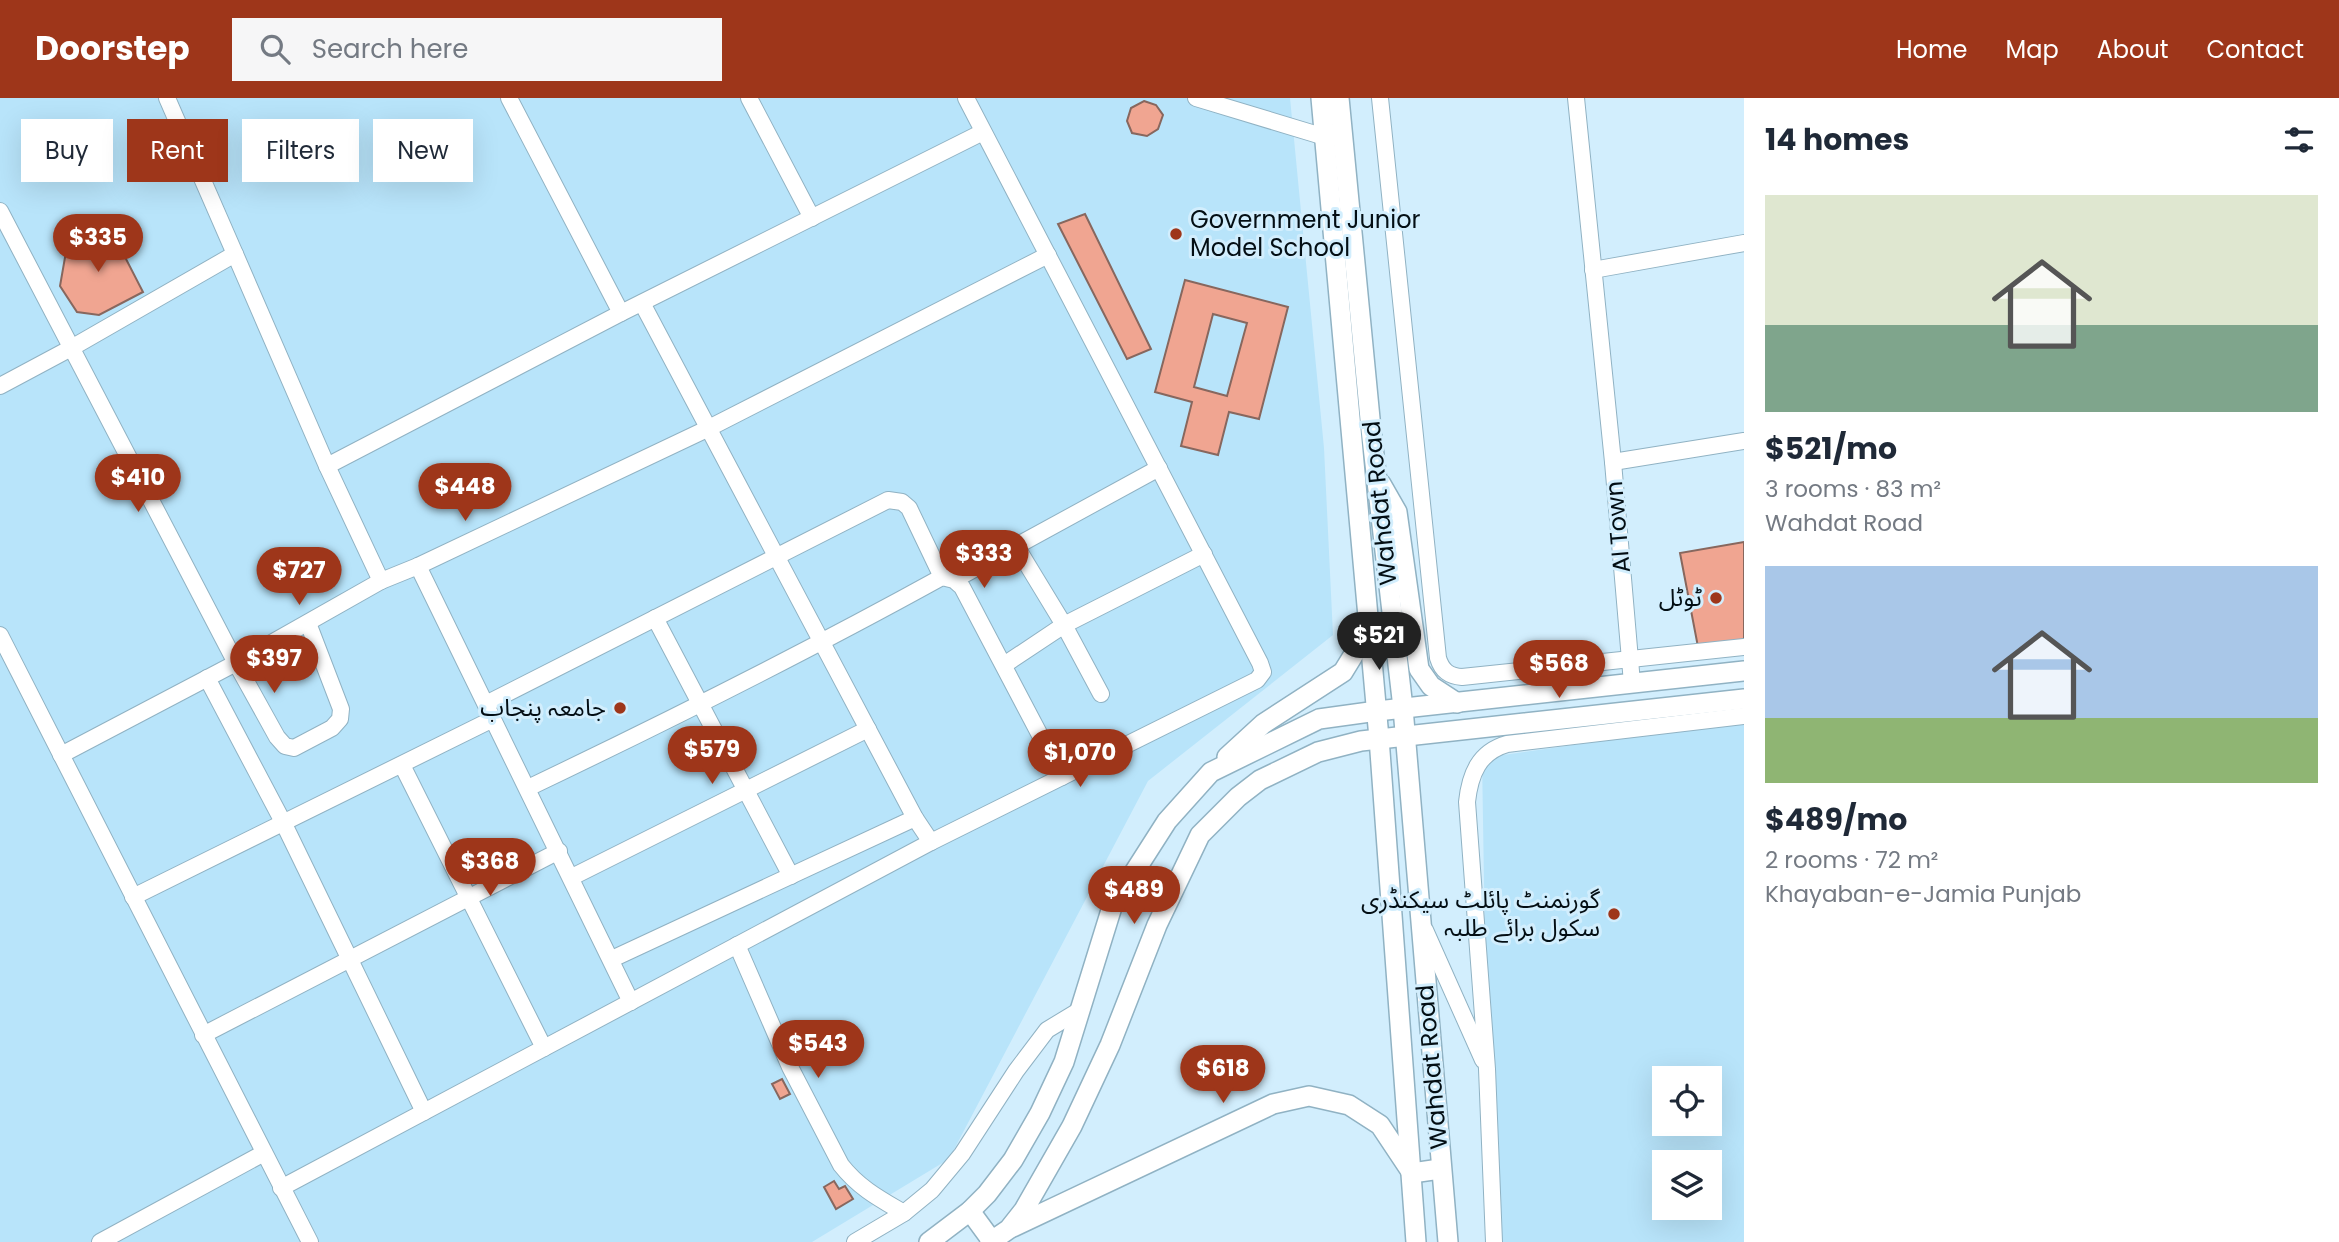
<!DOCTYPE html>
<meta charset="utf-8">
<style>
:root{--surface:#fff;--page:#f6f6f7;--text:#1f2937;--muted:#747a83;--accent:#9e361a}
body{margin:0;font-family:Poppins,"Noto Sans Arabic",sans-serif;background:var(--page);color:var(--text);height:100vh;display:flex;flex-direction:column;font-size:26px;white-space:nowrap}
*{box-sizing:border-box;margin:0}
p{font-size:23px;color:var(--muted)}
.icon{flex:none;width:38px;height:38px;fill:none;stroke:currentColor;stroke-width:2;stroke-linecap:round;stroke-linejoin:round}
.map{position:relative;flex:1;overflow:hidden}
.details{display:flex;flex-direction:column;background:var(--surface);width:595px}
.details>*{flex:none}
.top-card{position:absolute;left:21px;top:21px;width:665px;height:63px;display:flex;gap:14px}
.buttons{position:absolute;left:1652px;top:968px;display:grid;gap:14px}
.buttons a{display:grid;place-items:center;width:70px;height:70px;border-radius:0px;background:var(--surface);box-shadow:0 7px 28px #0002;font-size:35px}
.price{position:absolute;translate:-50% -60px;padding:0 16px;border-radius:24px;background:var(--accent);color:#fff;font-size:23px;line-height:46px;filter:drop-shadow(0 2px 4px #0008)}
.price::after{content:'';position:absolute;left:50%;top:42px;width:21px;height:16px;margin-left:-10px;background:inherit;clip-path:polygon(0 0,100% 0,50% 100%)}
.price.on{background:#222;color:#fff}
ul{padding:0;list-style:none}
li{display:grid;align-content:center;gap:14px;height:371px;padding:0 21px}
li span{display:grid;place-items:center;height:217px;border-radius:0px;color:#555}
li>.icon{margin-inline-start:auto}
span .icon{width:126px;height:126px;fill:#fffc;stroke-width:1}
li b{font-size:30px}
h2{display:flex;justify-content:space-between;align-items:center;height:84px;padding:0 21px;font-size:30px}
.pill{padding:0 24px;border-radius:0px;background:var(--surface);box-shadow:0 7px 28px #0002;font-size:24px;line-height:63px}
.pill.on{background:var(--accent);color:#fff}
header{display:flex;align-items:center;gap:42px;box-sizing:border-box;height:98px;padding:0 35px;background:var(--accent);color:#fff}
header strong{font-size:33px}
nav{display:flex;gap:38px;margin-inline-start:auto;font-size:24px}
.search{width:490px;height:63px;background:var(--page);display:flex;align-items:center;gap:18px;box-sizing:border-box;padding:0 24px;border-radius:0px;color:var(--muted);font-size:26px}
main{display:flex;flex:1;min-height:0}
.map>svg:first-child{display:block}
.built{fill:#b8e4fa;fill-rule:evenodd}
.building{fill:#f0a591;stroke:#87675e;stroke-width:2;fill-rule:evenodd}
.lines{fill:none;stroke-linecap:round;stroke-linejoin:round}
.minor-casing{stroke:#90b2c3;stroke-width:18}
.major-casing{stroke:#90b2c3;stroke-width:22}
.minor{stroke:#fff;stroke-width:16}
.major{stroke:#fff;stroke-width:19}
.poi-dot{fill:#9e361a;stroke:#d2eefd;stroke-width:2.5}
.labels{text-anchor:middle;stroke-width:6;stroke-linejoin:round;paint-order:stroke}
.poi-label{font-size:24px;fill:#030e14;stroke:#d2eefd;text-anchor:end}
.street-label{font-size:24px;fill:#030e14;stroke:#d2eefd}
</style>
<header>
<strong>Doorstep</strong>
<div class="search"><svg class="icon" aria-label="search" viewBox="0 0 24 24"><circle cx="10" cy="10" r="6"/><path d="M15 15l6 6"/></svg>Search here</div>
<nav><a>Home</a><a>Map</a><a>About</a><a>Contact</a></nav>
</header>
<main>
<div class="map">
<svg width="1744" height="1144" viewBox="0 0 1744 1144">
<rect width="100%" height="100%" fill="#d2eefd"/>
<!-- built -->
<g class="built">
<polygon points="0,0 1290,0 1324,350 1333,537 1148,683 949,1061 812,1144 0,1144"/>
<path d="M1744 623V1144H1496L1487 971 1482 660ZM1664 980H1710V1026H1664ZM1664 1064H1710V1110H1664Z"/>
</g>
<!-- building -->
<g class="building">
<polygon points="1144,3 1156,7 1163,17 1158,31 1147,38 1132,35 1127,23 1131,10"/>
<polygon points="1085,116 1151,251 1127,261 1058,126"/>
<polygon points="109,128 143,194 99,217 77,214 60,188 67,148"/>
<path d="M1185 182 1288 209 1259 321 1229 314 1218 357 1181 348 1192 304 1155 294ZM1213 216 1247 225 1227 298 1194 289Z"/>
<polygon points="1744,444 1744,544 1698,549 1680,455"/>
<polygon points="782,981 790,996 780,1001 772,986"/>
<polygon points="834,1083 839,1091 845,1088 853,1101 836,1111 824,1089"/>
</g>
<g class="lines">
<defs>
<g id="minor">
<polyline points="167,0 235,156"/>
<polyline points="509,0 621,215"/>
<polyline points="749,0 812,120"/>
<polyline points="1196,0 1325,39"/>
<path d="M1380 0 1438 560C1442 573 1449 578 1462 579L1744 549"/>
<polyline points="1576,0 1613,364 1632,585"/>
<polyline points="0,113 236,565 277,639 285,648 294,650 332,630 340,621 341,611 308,525"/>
<polyline points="1593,172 1744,145"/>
<polyline points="642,205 915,720 931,744"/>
<polyline points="0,288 73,249 235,156 327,368 381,483 418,468 709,330 1048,157"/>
<polyline points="1613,364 1744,343"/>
<polyline points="327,368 621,215 983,34"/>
<polyline points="1016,448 1064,527 1101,596"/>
<polyline points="418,468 631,904"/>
<polyline points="954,482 1159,370"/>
<polyline points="655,520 791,778"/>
<polyline points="0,537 310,1144"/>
<polyline points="1004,567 1064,527 1204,456"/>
<polyline points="207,580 283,724 424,1014"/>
<polyline points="486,606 888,402 902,404 909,410 942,479"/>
<polyline points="61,657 236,565 381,483"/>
<polyline points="402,667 544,950"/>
<path d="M528 690C668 623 806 554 942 479L954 482 962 489 1062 679"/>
<polyline points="572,779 868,631"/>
<polyline points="133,799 493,621"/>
<polyline points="1425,832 1483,962"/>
<path d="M737 847 790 969 841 1067C859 1090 880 1101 904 1115"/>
<polyline points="612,861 915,720"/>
<polyline points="203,937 559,753"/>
<polyline points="281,1090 931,744 1257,582 1263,574 1260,565 966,0"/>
<polyline points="100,1144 264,1055"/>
<polyline points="855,1144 904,1115 932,1092 962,1056 1016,973 1047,932 1080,912"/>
<path d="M1494 1144 1487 971 1467 704C1470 676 1479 654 1507 646L1744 618"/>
</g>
<g id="major">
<polyline points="1321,0 1379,640 1416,1144"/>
<polyline points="1339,0 1371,331 1403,610 1448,1144"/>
<polyline points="1381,386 1397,414 1419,571 1431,588 1457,605"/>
<polyline points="1227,659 1263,626 1343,574 1370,530"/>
<polyline points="970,1113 992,1143"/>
<polyline points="1013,1129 1273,1006 1309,998 1349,1007 1380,1027 1412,1075 1440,1071"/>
<polyline points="929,1144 970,1113 987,1096 1013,1062 1040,1015 1064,964 1112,809 1167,723 1211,674 1319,621 1377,613 1744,573"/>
<polyline points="990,1144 1009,1131 1024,1112 1072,1028 1110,947 1157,827 1200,737 1238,699 1260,682 1318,654 1361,643 1744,601"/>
</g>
</defs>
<!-- minor casing -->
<use href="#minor" class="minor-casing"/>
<!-- major casing -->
<use href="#major" class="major-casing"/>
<!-- minor -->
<use href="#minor" class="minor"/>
<!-- major -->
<use href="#major" class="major"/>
</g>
<!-- markers -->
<g class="poi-dot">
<circle cx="1176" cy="136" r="7"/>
<circle cx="1716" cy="500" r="7"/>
<circle cx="620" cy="610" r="7"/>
<circle cx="1614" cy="816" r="7"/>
</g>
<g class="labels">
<!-- poi labels -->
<g class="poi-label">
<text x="1190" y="130" text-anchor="start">Government Junior<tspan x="1190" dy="28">Model School</tspan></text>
<text x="1702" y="508">ٹوٹل</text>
<text x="606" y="618">جامعہ پنجاب</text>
<text x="1600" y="810">گورنمنٹ پائلٹ سیکنڈری<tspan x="1600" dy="28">سکول برائے طلبہ</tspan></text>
</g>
<!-- street labels -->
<g class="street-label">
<text transform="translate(1380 405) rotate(-96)" y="8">Wahdat Road</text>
<text transform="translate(1618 429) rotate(-95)" y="8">AI Town</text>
<text transform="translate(1432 969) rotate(-95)" y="8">Wahdat Road</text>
</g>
</g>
</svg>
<div class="buttons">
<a><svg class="icon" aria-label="locate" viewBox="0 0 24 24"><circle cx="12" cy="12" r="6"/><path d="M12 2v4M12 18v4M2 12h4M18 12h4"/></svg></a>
<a><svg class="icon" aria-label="layers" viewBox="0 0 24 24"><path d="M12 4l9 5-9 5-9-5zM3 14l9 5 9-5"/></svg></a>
</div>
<b class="price" style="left:98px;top:176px">$335</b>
<b class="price" style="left:138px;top:416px">$410</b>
<b class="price" style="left:465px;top:425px">$448</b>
<b class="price" style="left:984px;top:492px">$333</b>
<b class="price" style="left:299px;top:509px">$727</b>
<b class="price on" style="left:1379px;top:574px">$521</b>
<b class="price" style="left:274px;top:597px">$397</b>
<b class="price" style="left:1559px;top:602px">$568</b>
<b class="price" style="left:712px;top:688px">$579</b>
<b class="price" style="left:1080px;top:691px">$1,070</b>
<b class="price" style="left:490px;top:800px">$368</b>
<b class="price" style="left:1134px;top:828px">$489</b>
<b class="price" style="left:818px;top:982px">$543</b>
<b class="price" style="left:1223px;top:1007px">$618</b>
<div class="top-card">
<a class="pill">Buy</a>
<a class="pill on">Rent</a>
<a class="pill">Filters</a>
<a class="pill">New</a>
</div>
</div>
<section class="details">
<h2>14 homes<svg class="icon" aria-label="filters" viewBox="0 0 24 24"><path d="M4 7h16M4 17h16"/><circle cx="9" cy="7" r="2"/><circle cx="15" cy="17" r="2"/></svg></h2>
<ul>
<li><span style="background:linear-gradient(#dfe7d0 60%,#7fa58c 0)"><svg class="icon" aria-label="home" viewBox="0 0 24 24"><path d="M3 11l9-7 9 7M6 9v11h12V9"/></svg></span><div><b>$521/mo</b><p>3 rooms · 83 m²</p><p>Wahdat Road</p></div></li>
<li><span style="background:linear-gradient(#a9c7e8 70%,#8fb573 0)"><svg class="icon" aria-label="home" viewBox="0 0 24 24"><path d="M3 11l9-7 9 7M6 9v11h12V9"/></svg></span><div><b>$489/mo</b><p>2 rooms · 72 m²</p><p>Khayaban-e-Jamia Punjab</p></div></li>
</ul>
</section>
</main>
